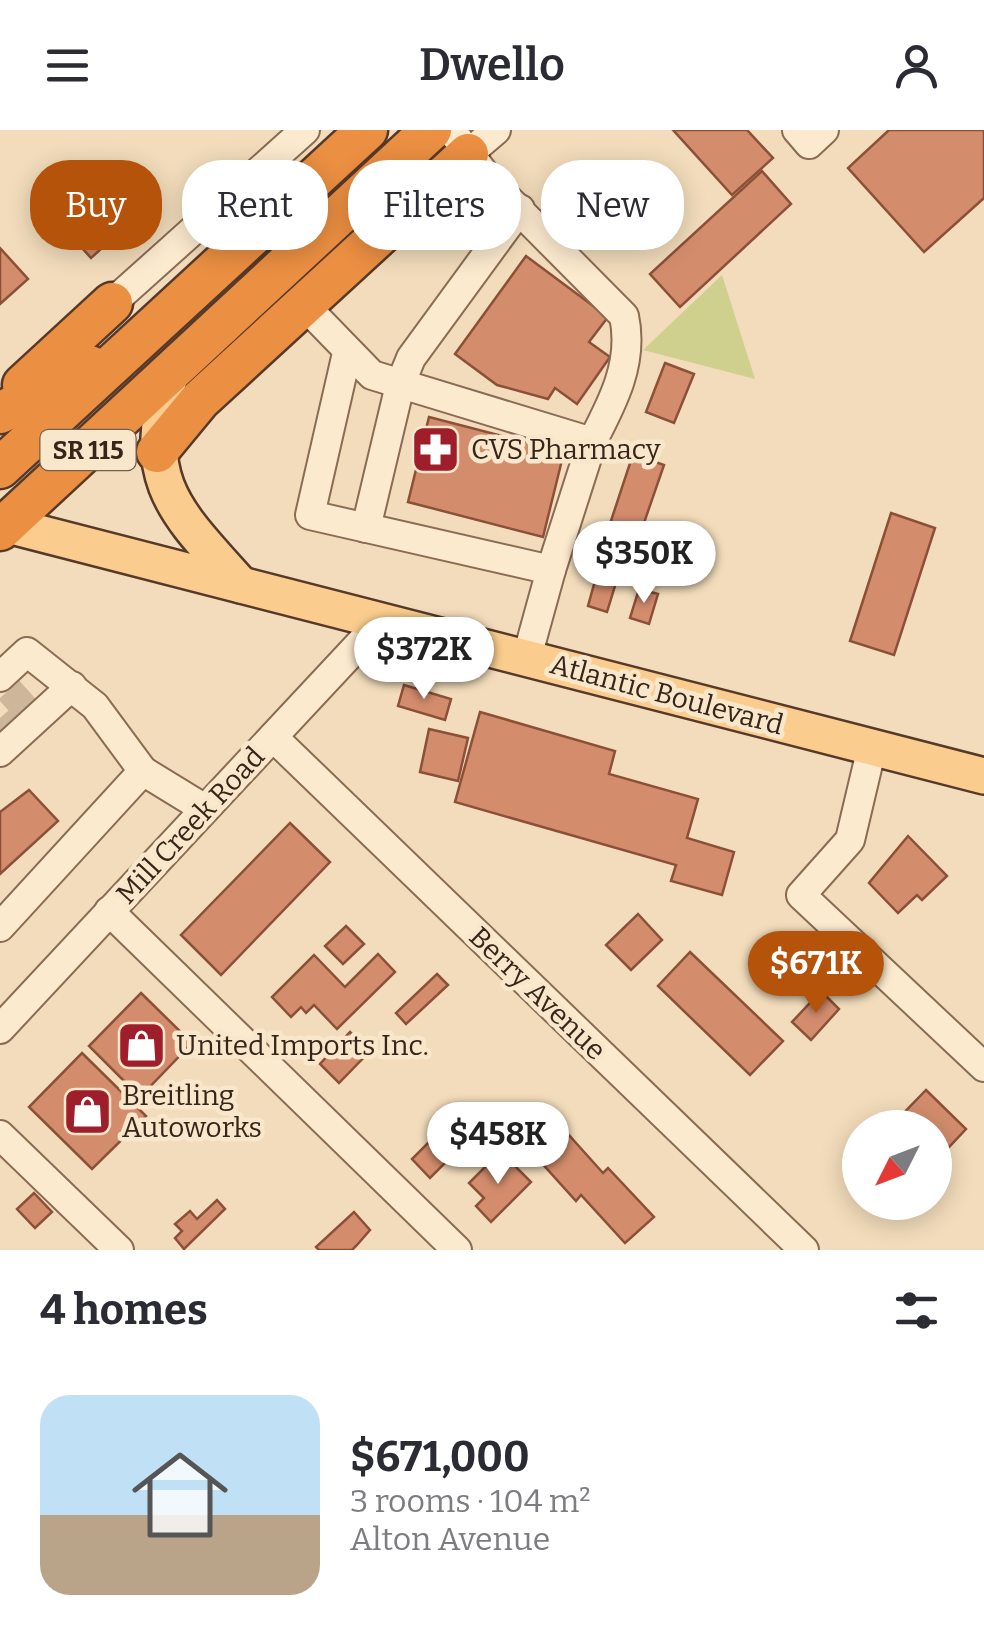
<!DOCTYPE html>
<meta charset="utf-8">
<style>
:root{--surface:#fff;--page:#f7f7f7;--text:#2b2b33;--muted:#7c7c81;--accent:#b45309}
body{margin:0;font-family:Bitter,serif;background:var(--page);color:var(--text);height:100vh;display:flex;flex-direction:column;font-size:38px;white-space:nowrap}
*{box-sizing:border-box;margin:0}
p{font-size:32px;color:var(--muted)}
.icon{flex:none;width:55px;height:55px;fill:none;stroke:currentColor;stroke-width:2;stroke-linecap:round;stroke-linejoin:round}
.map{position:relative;height:1120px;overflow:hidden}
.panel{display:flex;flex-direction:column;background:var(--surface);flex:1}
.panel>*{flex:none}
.guide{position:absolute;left:30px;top:30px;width:925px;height:90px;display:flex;gap:20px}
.needle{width:65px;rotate:228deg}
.fabs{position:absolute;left:842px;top:980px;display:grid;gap:20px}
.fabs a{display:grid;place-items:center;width:110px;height:110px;border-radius:50%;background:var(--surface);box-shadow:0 5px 25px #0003;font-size:50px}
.price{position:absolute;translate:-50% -85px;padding:0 22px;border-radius:35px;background:#fff;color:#222;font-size:32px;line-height:65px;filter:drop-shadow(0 2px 5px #0008)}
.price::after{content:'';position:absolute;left:50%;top:60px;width:30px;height:22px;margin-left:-15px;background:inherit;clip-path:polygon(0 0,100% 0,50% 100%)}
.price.current{background:var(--accent);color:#fff}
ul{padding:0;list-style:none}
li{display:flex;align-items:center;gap:30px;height:250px;padding:0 40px}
li span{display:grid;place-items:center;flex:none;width:280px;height:200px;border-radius:30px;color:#555}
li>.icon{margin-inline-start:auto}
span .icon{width:120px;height:120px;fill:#fffc;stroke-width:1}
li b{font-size:42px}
h2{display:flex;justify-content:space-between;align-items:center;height:120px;padding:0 40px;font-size:42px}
.pill{padding:0 35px;border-radius:40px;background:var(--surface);box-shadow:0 5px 25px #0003;font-size:35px;line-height:90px}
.pill.current{background:var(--accent);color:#fff}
header{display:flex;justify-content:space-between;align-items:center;height:130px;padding:0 40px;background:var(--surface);font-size:45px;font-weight:600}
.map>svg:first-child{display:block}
.green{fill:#cfd08e}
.building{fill:#d38d6d;stroke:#8b5037;stroke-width:2.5}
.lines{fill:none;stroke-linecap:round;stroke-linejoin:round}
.minor-tunnel{stroke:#cdb79b;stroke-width:28;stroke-dasharray:28 14;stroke-linecap:butt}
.minor-casing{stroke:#8a6b53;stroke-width:32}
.major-casing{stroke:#573929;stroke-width:40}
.highway-casing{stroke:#573929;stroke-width:45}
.minor{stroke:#fceacf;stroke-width:28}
.major{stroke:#facd8e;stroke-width:35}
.highway{stroke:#eb8f42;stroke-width:40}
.labels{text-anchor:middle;stroke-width:9;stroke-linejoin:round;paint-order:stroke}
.shield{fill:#f8e7cb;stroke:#725f4f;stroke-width:2.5}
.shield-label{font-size:25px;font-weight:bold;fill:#38251a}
.poi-label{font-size:28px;fill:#38251a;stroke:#f8e7cb;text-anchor:start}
.street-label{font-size:28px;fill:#38251a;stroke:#f8e7cb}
</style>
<header><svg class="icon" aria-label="menu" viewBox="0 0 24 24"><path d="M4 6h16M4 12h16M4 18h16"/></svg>Dwello<svg class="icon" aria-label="person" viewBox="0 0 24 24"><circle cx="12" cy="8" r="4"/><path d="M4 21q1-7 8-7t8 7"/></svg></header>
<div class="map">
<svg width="984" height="1120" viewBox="0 0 984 1120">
<rect width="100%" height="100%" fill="#f2dcbb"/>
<!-- green -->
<polygon class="green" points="722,145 755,249 643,220"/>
<!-- building -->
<g class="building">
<polygon points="673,0 747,0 773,28 732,65"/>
<polygon points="889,0 984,0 984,68 924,122 848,38"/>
<polygon points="71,39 124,98 91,128 38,69"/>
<polygon points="762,41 791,74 680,177 650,144"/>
<polygon points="0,118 28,149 0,174"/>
<polygon points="526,126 608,187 589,212 610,227 577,274 555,258 548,269 497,255 455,224"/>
<polygon points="665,233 694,244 674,293 646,282"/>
<polygon points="429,287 564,322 543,407 408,372"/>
<polygon points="633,324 664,335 636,416 606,406"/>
<polygon points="891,383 935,398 894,525 850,511"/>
<polygon points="598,440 618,446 607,482 588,476"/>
<polygon points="639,459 658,464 649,494 630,488"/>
<polygon points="404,555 451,569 445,590 398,576"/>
<polygon points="480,582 615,621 609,644 698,669 687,708 734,722 722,765 671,751 676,735 455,672"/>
<polygon points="429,599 468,608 458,651 420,642"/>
<polygon points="29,660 58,691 0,744 0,682"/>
<polygon points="290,693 330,732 221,845 181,805"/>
<polygon points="908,706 947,746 922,770 917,765 898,783 869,753"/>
<polygon points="638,784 662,810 631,840 606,815"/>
<polygon points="346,796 364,814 343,834 325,816"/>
<polygon points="690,822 783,911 750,945 658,856"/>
<polygon points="378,824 395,842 337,899 314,875 306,883 301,877 291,887 272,867 314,825 345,857"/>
<polygon points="437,844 448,855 406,894 396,883"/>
<polygon points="821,861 839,879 811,910 792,892"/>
<polygon points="141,863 192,913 140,967 89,916"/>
<polygon points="350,902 370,921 339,953 320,934"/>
<polygon points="82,923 146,986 92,1039 29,977"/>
<polygon points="926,960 966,999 935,1032 935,998 893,994"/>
<polygon points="568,1004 603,1043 608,1038 654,1087 625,1113 581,1065 576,1071 539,1030"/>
<polygon points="429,1012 448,1030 430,1048 412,1029"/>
<polygon points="494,1028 502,1037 509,1030 531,1052 491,1092 476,1076 484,1068 469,1053"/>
<polygon points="34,1063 52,1082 35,1098 17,1079"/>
<polygon points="217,1070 225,1079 184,1119 175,1108 182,1101 175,1094 190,1081 197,1089"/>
<polygon points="354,1082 370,1100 357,1115 352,1120 319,1120 316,1117"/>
</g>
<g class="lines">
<!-- minor-tunnel -->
<g class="minor-tunnel">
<polyline points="9,560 25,578"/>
<polyline points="0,588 7,596"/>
</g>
<defs>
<g id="minor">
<path d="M451 0 490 51 624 186C634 232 613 272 592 312"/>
<polyline points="797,0 809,14 824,0"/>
<polyline points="468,24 496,0"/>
<polyline points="112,173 305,0"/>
<polyline points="304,175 372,245 592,312 551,440"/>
<polyline points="347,223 310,385 551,440 527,527"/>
<polyline points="366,398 400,255 411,228 520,79"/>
<polyline points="0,547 27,522 95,576 143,641 0,797"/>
<polyline points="273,607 804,1120"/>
<polyline points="872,617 850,710 801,765 984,937"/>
<polyline points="0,622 72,556"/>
<polyline points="143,641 205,679"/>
<polyline points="109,781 457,1120"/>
<polyline points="0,899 381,491"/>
<polyline points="0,1005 119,1120"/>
</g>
<g id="major">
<path d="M170 245C140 352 173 379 241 455"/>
<polyline points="0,393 984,646"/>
</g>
<g id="highway">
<polyline points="23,255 112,173"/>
<polyline points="0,283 90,236"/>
<polyline points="157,322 200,270 468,24"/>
<polyline points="0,338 367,0"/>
<polyline points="0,400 431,0"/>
</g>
</defs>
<!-- minor casing -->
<use href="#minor" class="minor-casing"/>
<!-- major casing -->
<use href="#major" class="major-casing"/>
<!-- highway casing -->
<use href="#highway" class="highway-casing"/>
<!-- minor -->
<use href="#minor" class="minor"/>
<!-- major -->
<use href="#major" class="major"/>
<!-- highway -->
<use href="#highway" class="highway"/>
</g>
<!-- icons -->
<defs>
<symbol id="pharmacy-square" viewBox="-11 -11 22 22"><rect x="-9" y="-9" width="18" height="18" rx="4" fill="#9e1e2c" stroke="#f8e7cb"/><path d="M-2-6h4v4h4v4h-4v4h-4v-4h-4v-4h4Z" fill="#fff"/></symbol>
<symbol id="shop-square" viewBox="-11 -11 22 22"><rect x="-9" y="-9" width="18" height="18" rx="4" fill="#9e1e2c" stroke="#f8e7cb"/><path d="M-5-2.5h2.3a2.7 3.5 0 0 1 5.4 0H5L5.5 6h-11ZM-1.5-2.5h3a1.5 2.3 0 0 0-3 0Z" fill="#fff"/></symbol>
</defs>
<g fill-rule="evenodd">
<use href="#pharmacy-square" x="408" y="292" width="55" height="55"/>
<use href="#shop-square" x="114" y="888" width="55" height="55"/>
<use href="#shop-square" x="60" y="954" width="55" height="55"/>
</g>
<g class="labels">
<!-- shield labels -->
<rect class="shield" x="40.5" y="300" width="95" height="40" rx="8"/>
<g class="shield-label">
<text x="88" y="329">SR 115</text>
</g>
<!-- poi labels -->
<g class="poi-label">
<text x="471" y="329">CVS Pharmacy</text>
<text x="176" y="925">United Imports Inc.</text>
<text x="122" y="975">Breitling<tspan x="122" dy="32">Autoworks</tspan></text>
</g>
<!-- street labels -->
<g class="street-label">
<text transform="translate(667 564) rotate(15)" y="10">Atlantic Boulevard</text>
<text transform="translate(190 695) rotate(-47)" y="10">Mill Creek Road</text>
<text transform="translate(538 863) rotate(44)" y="10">Berry Avenue</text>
</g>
</g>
</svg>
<div class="fabs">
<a><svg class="needle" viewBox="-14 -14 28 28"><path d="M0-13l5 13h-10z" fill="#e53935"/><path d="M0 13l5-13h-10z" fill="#7c7c81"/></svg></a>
</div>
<b class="price" style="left:644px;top:476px">$350K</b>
<b class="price" style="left:424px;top:572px">$372K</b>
<b class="price current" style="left:816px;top:886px">$671K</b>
<b class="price" style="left:498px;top:1057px">$458K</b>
<div class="guide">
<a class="pill current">Buy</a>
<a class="pill">Rent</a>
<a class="pill">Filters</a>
<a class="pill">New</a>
</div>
</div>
<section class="panel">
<h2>4 homes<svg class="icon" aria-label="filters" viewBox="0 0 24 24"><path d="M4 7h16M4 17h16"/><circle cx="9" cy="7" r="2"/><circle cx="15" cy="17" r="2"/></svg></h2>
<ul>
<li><span style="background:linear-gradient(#bfe0f5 60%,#b9a48a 0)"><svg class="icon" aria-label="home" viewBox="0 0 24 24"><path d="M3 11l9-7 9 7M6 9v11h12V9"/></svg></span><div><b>$671,000</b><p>3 rooms · 104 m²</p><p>Alton Avenue</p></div></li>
</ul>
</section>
